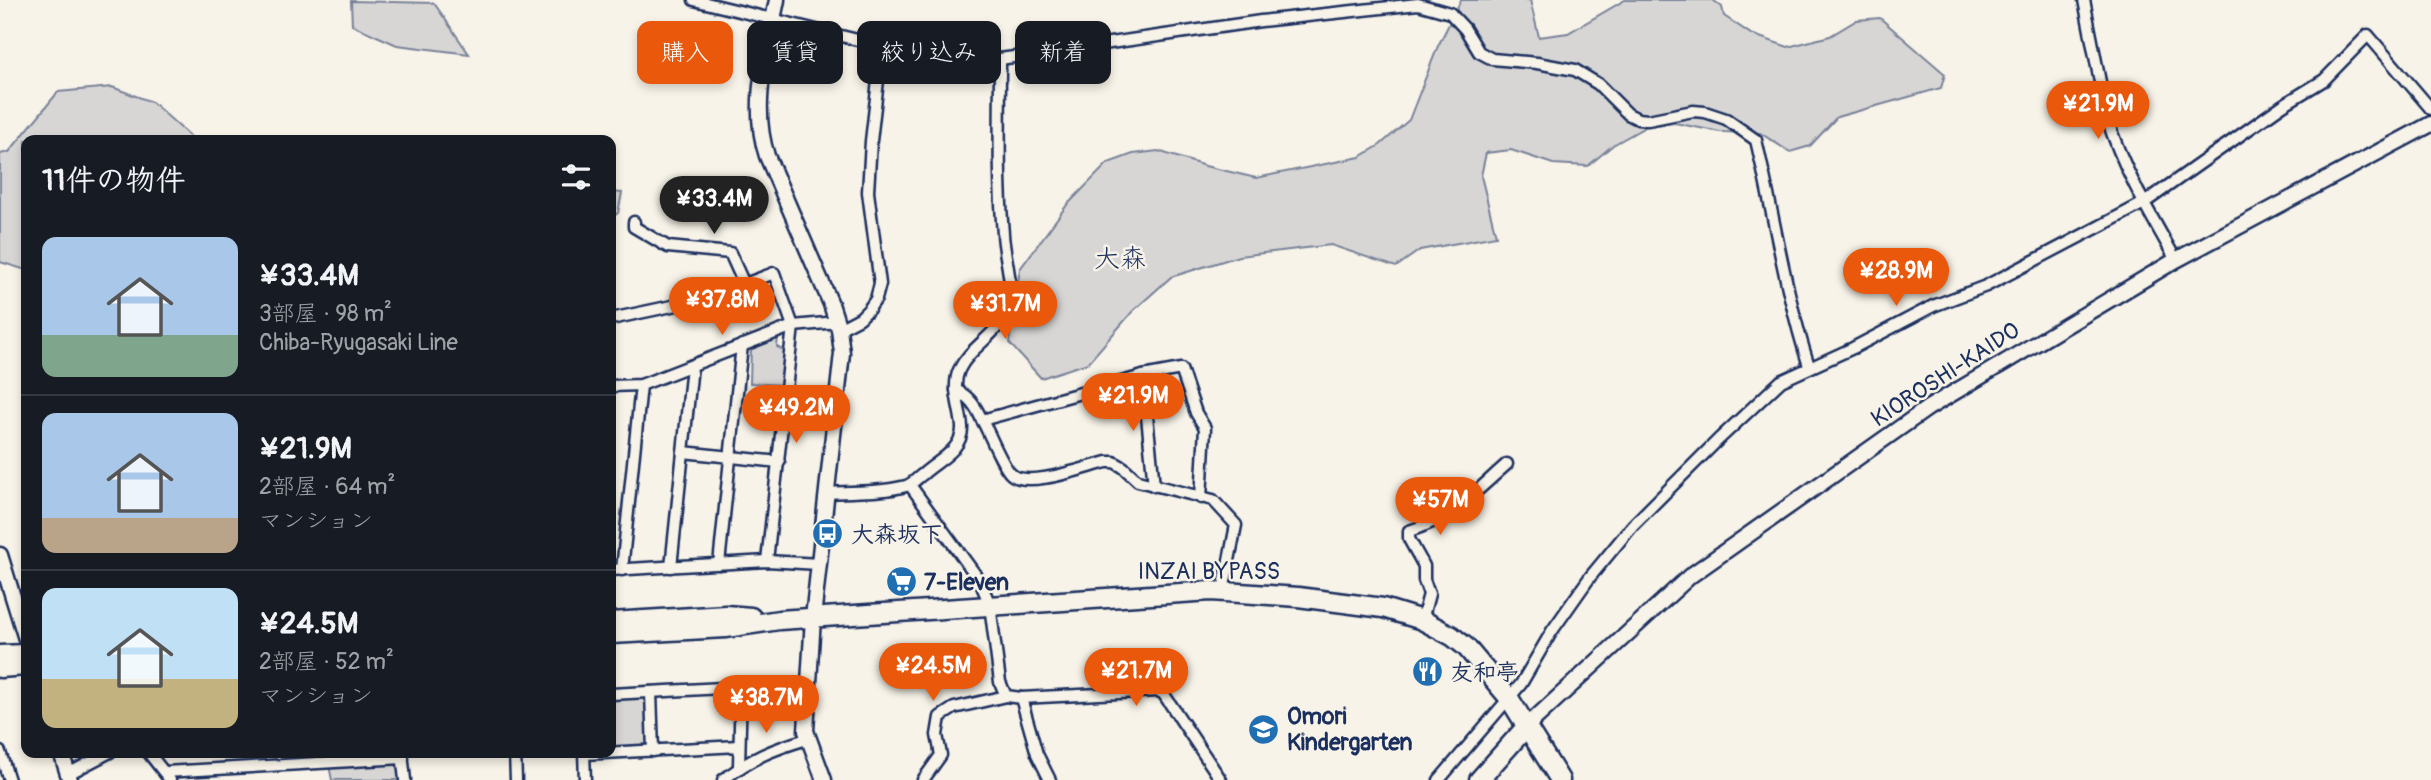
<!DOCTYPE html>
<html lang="ja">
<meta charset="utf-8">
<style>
:root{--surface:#171b24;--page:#20242c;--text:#f1f3f6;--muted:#9ea1a6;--line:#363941;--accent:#ea580c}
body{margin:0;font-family:Pangolin,"Klee One",sans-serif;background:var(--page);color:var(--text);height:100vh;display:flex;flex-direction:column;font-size:26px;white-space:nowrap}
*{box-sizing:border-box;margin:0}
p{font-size:23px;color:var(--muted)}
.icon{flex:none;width:38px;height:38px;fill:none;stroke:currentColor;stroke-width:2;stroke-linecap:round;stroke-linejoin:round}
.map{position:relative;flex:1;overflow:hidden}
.side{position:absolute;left:21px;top:135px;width:595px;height:623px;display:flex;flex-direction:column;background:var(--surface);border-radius:14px;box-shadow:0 4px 10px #0003}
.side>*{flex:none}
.banner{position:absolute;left:637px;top:21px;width:665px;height:63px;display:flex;gap:14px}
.price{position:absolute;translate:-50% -60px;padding:0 16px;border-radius:24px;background:var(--accent);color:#fff;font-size:23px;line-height:46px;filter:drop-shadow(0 2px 4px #0008)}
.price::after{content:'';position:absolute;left:50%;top:42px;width:21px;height:16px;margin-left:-10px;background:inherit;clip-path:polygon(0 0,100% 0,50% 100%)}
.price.selected{background:#222;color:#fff}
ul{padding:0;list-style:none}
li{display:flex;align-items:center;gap:21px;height:175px;padding:0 21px}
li+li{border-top:2px solid var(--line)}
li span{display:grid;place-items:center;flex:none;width:196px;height:140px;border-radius:14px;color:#555}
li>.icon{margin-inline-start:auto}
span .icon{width:84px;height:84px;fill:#fffc;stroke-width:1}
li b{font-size:30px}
h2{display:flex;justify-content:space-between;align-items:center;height:84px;padding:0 21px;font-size:30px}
.chip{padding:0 24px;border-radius:14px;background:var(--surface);box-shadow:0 4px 10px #0003;font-size:24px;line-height:63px}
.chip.selected{background:var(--accent);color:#fff}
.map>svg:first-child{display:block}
.green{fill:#d7d6d4;stroke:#798299;stroke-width:2}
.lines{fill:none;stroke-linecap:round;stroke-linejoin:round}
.street-casing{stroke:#1b2f5e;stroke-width:15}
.secondary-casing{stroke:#1b2f5e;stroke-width:19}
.primary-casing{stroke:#1b2f5e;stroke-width:19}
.highway-casing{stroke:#1b2f5e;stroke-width:23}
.street{stroke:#f7f3e8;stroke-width:10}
.secondary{stroke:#f7f3e8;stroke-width:14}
.primary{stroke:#f7f3e8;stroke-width:14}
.highway{stroke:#f7f3e8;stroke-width:18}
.labels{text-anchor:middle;stroke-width:5;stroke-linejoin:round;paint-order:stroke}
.street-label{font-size:23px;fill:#1b2f5e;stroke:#f7f3e8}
.poi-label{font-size:23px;font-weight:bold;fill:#1b2f5e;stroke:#f7f3e8;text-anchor:start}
.quarter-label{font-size:26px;fill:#1b2f5e;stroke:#f7f3e8}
</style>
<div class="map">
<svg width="2431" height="780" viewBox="0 0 2431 780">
<rect width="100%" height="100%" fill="#f7f3e8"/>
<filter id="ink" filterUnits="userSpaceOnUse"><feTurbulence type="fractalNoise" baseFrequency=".0143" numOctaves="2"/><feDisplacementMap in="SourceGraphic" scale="14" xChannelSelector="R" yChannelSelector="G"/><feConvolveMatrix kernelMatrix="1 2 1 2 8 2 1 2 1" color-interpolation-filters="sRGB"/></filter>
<g filter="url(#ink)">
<!-- green -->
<g class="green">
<polygon points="1461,0 1530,0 1539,37 1568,33 1625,0 1713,0 1722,7 1724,16 1751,34 1788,47 1830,36 1857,20 1880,18 1945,74 1941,88 1837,117 1810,146 1790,152 1760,133 1720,132 1675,123 1647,126 1613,145 1588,166 1553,164 1511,150 1486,153 1481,176 1496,236 1420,250 1396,267 1331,245 1239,256 1171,277 1133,311 1088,363 1041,378 1009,343 1020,269 1067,205 1108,163 1133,154 1158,151 1205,166 1256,178 1360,157 1380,145 1409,120 1438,46"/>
<polygon points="351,1 434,3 469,54 397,45 352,25"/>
<polygon points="112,87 152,102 194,140 26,140 26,270 0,262 0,154 9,152 58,92"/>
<polygon points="611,192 622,193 618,213 611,218"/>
<polygon points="778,337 777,347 787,352 784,385 750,383 751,348"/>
<polygon points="647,695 649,746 611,747 611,697"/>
<polygon points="402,761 403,780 332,780 329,766"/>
</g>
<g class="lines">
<defs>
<g id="street">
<path d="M694 0 882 46 1000 59 1261 21 1418 4 1450 13 1465 29 1479 52 1492 59 1537 63 1575 70 1598 84 1628 114 1638 119 1648 120 1693 111 1705 112 1726 119 1756 140C1774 215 1785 292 1809 366"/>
<path d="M2084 0 2107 118C2123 169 2150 214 2176 260"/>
<polyline points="634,222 634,227 668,247 730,253 744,284"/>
<polyline points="611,319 705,299 774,273 793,326 767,561"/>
<polyline points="839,329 860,318 869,309 876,299 880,284 868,192 871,141 882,46"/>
<polyline points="1143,376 1154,486"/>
<polyline points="611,386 641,385 793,326 837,322"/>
<path d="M956 390C970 397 976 407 982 420L1143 376 1181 369 1196 413 1205 428 1201 498"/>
<path d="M982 420C989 432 1002 466 1011 474 1027 489 1086 467 1107 462H1114L1123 467 1138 481 1213 500 1236 525 1223 591"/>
<polyline points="683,452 779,462"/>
<polyline points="910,485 980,581 990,605 1000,682 1006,696 1021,698 1037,754 1050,780"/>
<path d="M827 493C852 491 881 493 906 486 913 484 917 478 923 474 937 461 963 450 962 427 961 409 951 388 959 370 970 346 1000 334 1008 308 1015 286 1004 257 1003 234 998 176 1000 118 1000 59"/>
<polyline points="719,564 742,345"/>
<polyline points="671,567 692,366"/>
<polyline points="611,570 767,561 819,564"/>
<polyline points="622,570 641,385"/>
<path d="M1422 620 1429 594 1424 580V566L1409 539V531C1451 519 1475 492 1507 464"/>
<polyline points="651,692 653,751"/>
<polyline points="611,694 741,687 739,766"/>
<polyline points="1021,698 1158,691 1163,693 1221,780"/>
<polyline points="0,752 9,780"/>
<polyline points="148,752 170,780"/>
<polyline points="515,752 516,780"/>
<polyline points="584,752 585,780"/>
<polyline points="402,753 405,780"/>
<polyline points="584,754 739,746"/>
<polyline points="165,772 403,758"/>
<polyline points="68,774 110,752"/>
<path d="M723 780C751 758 773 749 807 739"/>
<polyline points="923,780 941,755 937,735 940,717 954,708 1006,696"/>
<polyline points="1439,780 1521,684 1552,631 1590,577 1633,525 1718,440 1781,381 1853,348 1933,306 1986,286 2144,203 2283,105 2324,80 2368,35 2431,109"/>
</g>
<g id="secondary">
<polyline points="813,618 806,731 824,780"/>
<polyline points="61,752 70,780"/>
</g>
<g id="primary">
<path d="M777 0C767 51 750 105 767 156L831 304 839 329 842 353 813 618"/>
<polyline points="0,555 26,639"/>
<polyline points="1527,726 1690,576 1928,408 2176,260 2431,124"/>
</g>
<g id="highway">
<polyline points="611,622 726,615 751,617"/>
<polyline points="611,634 726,628 779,620 1211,591 1298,597 1383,608 1422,620 1452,636 1466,647 1509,698 1560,780"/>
<polyline points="0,655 26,654"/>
<polyline points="0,668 26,666"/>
<polyline points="1479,780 1527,726"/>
</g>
</defs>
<!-- street casing -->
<use href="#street" class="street-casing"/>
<!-- secondary casing -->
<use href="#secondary" class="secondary-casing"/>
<!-- primary casing -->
<use href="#primary" class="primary-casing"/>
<!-- highway casing -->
<use href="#highway" class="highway-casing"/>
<!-- street -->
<use href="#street" class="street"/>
<!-- secondary -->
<use href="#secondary" class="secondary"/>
<!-- primary -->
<use href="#primary" class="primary"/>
<!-- highway -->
<use href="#highway" class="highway"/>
</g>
</g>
<!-- icons -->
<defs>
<symbol id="bus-disc" viewBox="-11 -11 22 22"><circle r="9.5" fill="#1f6fb2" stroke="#f7f3e8"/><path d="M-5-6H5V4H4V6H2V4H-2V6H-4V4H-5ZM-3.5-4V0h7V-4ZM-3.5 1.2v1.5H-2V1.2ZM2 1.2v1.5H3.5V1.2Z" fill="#fff"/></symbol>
<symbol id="supermarket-disc" viewBox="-11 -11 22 22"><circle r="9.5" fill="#1f6fb2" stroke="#f7f3e8"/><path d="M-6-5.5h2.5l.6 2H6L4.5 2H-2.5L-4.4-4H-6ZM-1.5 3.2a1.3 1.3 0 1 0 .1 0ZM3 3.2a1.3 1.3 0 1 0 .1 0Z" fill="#fff"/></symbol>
<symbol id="restaurant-disc" viewBox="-11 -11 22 22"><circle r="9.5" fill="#1f6fb2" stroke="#f7f3e8"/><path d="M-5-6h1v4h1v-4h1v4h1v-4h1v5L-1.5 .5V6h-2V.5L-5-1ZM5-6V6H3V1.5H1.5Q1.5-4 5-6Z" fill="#fff"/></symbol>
<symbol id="school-disc" viewBox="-11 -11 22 22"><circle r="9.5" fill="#1f6fb2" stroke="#f7f3e8"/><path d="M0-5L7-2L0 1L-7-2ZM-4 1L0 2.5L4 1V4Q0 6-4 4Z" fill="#fff"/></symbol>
</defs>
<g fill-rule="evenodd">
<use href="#bus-disc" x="810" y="516" width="35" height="35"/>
<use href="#supermarket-disc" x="884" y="564" width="35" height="35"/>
<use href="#restaurant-disc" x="1410" y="654" width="35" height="35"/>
<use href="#school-disc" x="1246" y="712" width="35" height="35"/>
</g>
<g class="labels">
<!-- street labels -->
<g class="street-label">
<text transform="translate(1945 374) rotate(-33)" y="8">KIOROSHI-KAIDO</text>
<text x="1209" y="579">INZAI BYPASS</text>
</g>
<!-- poi labels -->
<g class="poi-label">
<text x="851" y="542">大森坂下</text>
<text x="924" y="590">7-Eleven</text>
<text x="1450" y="680">友和亭</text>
<text x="1287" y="724">Omori<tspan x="1287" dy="26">Kindergarten</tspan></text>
</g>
<!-- quarter labels -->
<g class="quarter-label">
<text x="1120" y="267">大森</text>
</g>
</g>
</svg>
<b class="price" style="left:2098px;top:141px">¥21.9M</b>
<b class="price selected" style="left:714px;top:236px">¥33.4M</b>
<b class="price" style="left:1896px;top:308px">¥28.9M</b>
<b class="price" style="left:722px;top:337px">¥37.8M</b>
<b class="price" style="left:1005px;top:341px">¥31.7M</b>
<b class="price" style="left:1133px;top:433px">¥21.9M</b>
<b class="price" style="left:796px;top:445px">¥49.2M</b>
<b class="price" style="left:1440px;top:537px">¥57M</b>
<b class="price" style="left:933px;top:703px">¥24.5M</b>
<b class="price" style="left:1136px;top:708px">¥21.7M</b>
<b class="price" style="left:766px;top:735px">¥38.7M</b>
<div class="banner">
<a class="chip selected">購入</a>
<a class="chip">賃貸</a>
<a class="chip">絞り込み</a>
<a class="chip">新着</a>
</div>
<section class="side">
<h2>11件の物件<svg class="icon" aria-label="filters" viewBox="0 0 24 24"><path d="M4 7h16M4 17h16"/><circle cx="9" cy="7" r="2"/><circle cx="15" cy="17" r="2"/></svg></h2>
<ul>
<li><span style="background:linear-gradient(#a9c7e8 70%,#7fa58c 0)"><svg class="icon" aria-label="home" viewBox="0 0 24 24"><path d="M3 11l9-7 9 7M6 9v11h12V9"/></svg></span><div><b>¥33.4M</b><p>3部屋 · 98 m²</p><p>Chiba-Ryugasaki Line</p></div></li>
<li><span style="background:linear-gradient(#a9c7e8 75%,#b9a48a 0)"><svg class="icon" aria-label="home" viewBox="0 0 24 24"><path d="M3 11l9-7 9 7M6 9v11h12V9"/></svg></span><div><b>¥21.9M</b><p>2部屋 · 64 m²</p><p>マンション</p></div></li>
<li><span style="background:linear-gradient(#bfe0f5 65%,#c2b280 0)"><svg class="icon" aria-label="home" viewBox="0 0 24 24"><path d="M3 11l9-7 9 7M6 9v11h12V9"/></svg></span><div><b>¥24.5M</b><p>2部屋 · 52 m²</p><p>マンション</p></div></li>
</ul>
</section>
</div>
